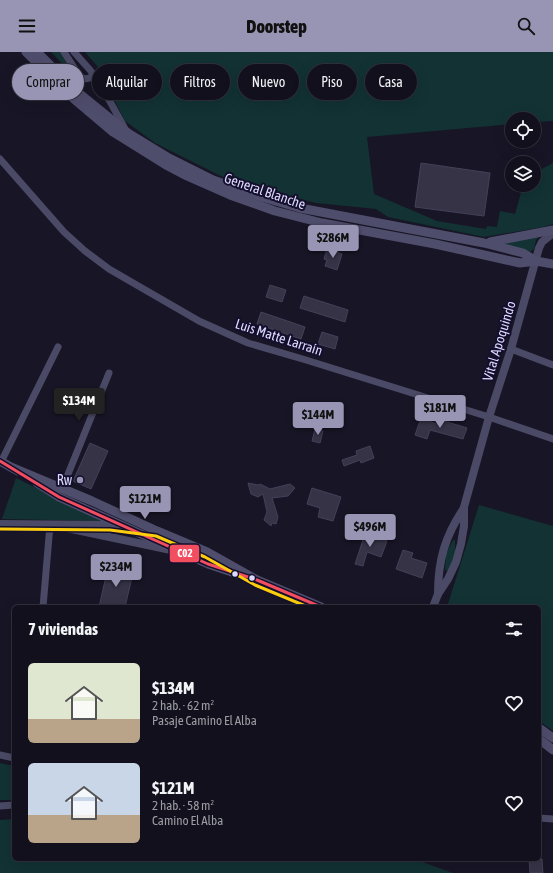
<!DOCTYPE html>
<html lang="es">
<meta charset="utf-8">
<style>
:root{--surface:#12101c;--page:#1f1e29;--text:#f1f3f6;--muted:#9c9da3;--line:#31303b;--accent:#9894b3}
body{margin:0;font-family:"Asap Condensed",sans-serif;background:var(--page);color:var(--text);height:100vh;display:flex;flex-direction:column;font-size:15px;white-space:nowrap}
*{box-sizing:border-box;margin:0}
p{font-size:13px;color:var(--muted)}
.icon{flex:none;width:22px;height:22px;fill:none;stroke:currentColor;stroke-width:2;stroke-linecap:round;stroke-linejoin:round}
.map{position:relative;flex:1;overflow:hidden}
.details{position:absolute;left:12px;top:553px;width:529px;height:256px;display:flex;flex-direction:column;background:var(--surface);border-radius:6px;box-shadow:0 4px 16px #0002,0 0 0 1px var(--line)}
.details>*{flex:none}
.banner{position:absolute;left:12px;top:12px;width:529px;height:36px;display:flex;gap:8px}
.controls{position:absolute;left:505px;top:60px;display:grid;gap:8px}
.controls a{display:grid;place-items:center;width:36px;height:36px;border-radius:50%;background:var(--surface);box-shadow:0 4px 16px #0002,0 0 0 1px var(--line);font-size:20px}
.price{position:absolute;translate:-50% -34px;padding:0 9px;border-radius:4px;background:var(--accent);color:#111;font-size:13px;line-height:26px;filter:drop-shadow(0 1px 2px #0008)}
.price::after{content:'';position:absolute;left:50%;top:24px;width:12px;height:9px;margin-left:-6px;background:inherit;clip-path:polygon(0 0,100% 0,50% 100%)}
.price.active{background:#222;color:#fff}
ul{padding:0;list-style:none}
li{display:flex;align-items:center;gap:12px;height:100px;padding:0 16px}
li span{display:grid;place-items:center;flex:none;width:112px;height:80px;border-radius:6px;color:#555}
li>.icon{margin-inline-start:auto}
span .icon{width:48px;height:48px;fill:#fffc;stroke-width:1}
li b{font-size:17px}
h2{display:flex;justify-content:space-between;align-items:center;height:48px;padding:0 16px;font-size:17px}
.pill{padding:0 14px;border-radius:18px;background:var(--surface);box-shadow:0 4px 16px #0002,0 0 0 1px var(--line);font-size:14px;line-height:36px}
.pill.active{background:var(--accent);color:#111}
header{display:flex;justify-content:space-between;align-items:center;height:52px;padding:0 16px;background:var(--accent);color:#111;font-size:18px;font-weight:800}
.map>svg:first-child{display:block}
.green{fill:#123233}
.building{fill:#363347;stroke:#454058}
.lines{fill:none;stroke-linecap:round;stroke-linejoin:round}
.minor{stroke:#4b4a66;stroke-width:7}
.tertiary{stroke:#4b4a66;stroke-width:8}
.secondary{stroke:#4f4d6c;stroke-width:9}
.bus-1-casing{stroke:#140f2c;stroke-width:6}
.bus-2-casing{stroke:#140f2c;stroke-width:6}
.bus-1{stroke:#f34d60;stroke-width:3}
.bus-2{stroke:#fccd0d;stroke-width:3}
.poi-dot{fill:#9894b3;stroke:#140f2c;stroke-width:1.5}
.bus-dot{fill:#ddd9ff;stroke:#140f2c;stroke-width:1.5}
.labels{text-anchor:middle;stroke-width:4;stroke-linejoin:round;paint-order:stroke}
.street-label{font-size:14px;fill:#ddd9ff;stroke:#140f2c}
.poi-label{font-size:14px;fill:#ddd9ff;stroke:#140f2c;text-anchor:end}
.line-badge{stroke:#140f2c;stroke-width:1.5}
.badge-label{font-size:11px;text-anchor:middle;font-weight:bold;fill:#fff}
</style>
<header><svg class="icon" aria-label="menu" viewBox="0 0 24 24"><path d="M4 6h16M4 12h16M4 18h16"/></svg>Doorstep<svg class="icon" aria-label="search" viewBox="0 0 24 24"><circle cx="10" cy="10" r="6"/><path d="M15 15l6 6"/></svg></header>
<div class="map">
<svg width="553" height="821" viewBox="0 0 553 821">
<rect width="100%" height="100%" fill="#181526"/>
<!-- green -->
<g class="green">
<polygon points="51,0 60,0 74,24"/>
<polygon points="85,0 553,0 553,69 534,70 534,67 512,67 512,72 367,85 374,142 437,169 486,177 487,174 497,175 500,159 515,162 523,133 534,133 534,121 553,111 553,172 543,175 484,185 388,165 376,157 316,151 233,130 155,91 125,69 98,15"/>
<polygon points="539,184 536,188 534,197 530,200 497,192"/>
<polygon points="16,426 103,469 2,467"/>
<polygon points="479,453 553,474 553,679 539,669 539,555 447,555"/>
<polygon points="453,488 455,488 455,506 447,519 445,518 446,502"/>
<polygon points="0,711 14,714 14,748 0,748"/>
<polygon points="14,767 14,807 414,807 453,821 0,821 0,768"/>
</g>
<!-- building -->
<g class="building">
<polygon points="421,111 490,121 484,164 415,155"/>
<polygon points="327,197 342,202 337,218 325,214 327,208 324,207"/>
<polygon points="270,233 286,238 282,250 266,245"/>
<polygon points="304,244 348,258 345,270 300,256"/>
<polygon points="261,260 305,275 301,287 257,272"/>
<polygon points="322,280 338,285 335,297 318,292"/>
<polygon points="421,366 442,374 444,369 467,376 463,387 430,378 427,387 415,383"/>
<polygon points="315,377 323,379 320,391 312,389"/>
<polygon points="90,391 108,399 91,437 73,429"/>
<polygon points="370,394 374,406 361,411 360,408 344,414 342,408 357,403 356,399"/>
<polygon points="248,431 258,433 260,432 270,437 290,432 295,436 288,444 272,446 278,465 276,472 272,471 271,474 264,468 267,460 263,442 258,445 251,442"/>
<polygon points="312,436 341,445 333,469 318,465 320,456 307,452"/>
<polygon points="365,482 387,489 381,505 367,500 363,514 355,512"/>
<polygon points="403,498 413,501 411,506 427,511 422,526 396,517"/>
<polygon points="108,515 133,521 125,555 99,555"/>
<polygon points="529,807 542,807 543,821 530,821"/>
</g>
<g class="lines">
<!-- minor -->
<g class="minor">
<path d="M64 0 80 25C86 28 89 27 94 23"/>
<polyline points="74,0 90,18 101,33 124,75"/>
<polyline points="0,107 64,180 85,199 109,217 199,269 248,291 306,308 489,365 553,387"/>
<polyline points="511,297 553,313"/>
<polyline points="1,410 58,295"/>
<polyline points="62,437 109,321"/>
<polyline points="43,555 50,473"/>
<polyline points="0,703 14,706"/>
<polyline points="0,754 14,753"/>
<polyline points="539,766 553,767"/>
</g>
<!-- tertiary -->
<g class="tertiary">
<polyline points="0,472 110,473 119,474"/>
<polyline points="67,476 171,498"/>
<path d="M438 542C438 508 445 484 464 456"/>
<polyline points="433,555 438,542 448,527 456,510 461,492 464,474 464,455 489,365 511,297 539,196 542,190 553,181"/>
</g>
<!-- secondary -->
<g class="secondary">
<polyline points="26,0 74,47 113,80 166,113 187,124 230,143 275,159 322,171 435,192 520,211 536,209"/>
<polyline points="37,0 75,38 128,81 169,106 213,128 258,144 300,156 484,191 523,201 536,209 553,212"/>
<polyline points="490,190 553,178"/>
<polyline points="0,409 18,419"/>
<polyline points="13,416 92,449 157,479 207,500 257,528 321,555"/>
<polyline points="37,431 59,445 190,504 208,512 238,522"/>
<polyline points="539,676 553,686"/>
<polyline points="539,687 553,698"/>
</g>
<defs>
<polyline id="bus-1" points="0,409 59,445 208,512 257,528 321,555"/>
<polyline id="bus-2" points="0,477 110,478 156,484 205,505 255,533 308,555"/>
</defs>
<!-- bus-1 casing -->
<use href="#bus-1" class="bus-1-casing"/>
<!-- bus-2 casing -->
<use href="#bus-2" class="bus-2-casing"/>
<!-- bus-1 -->
<use href="#bus-1" class="bus-1"/>
<!-- bus-2 -->
<use href="#bus-2" class="bus-2"/>
</g>
<!-- markers -->
<circle class="poi-dot" cx="80" cy="428" r="4"/>
<g class="bus-dot">
<circle cx="235" cy="522" r="3.5"/>
<circle cx="252" cy="526" r="3.5"/>
</g>
<g class="labels">
<!-- street labels -->
<g class="street-label">
<text transform="translate(265 139) rotate(19)" y="5">General Blanche</text>
<text transform="translate(279 285) rotate(18)" y="5">Luis Matte Larraín</text>
<text transform="translate(499 289) rotate(-73)" y="5">Vital Apoquindo</text>
</g>
<!-- poi labels -->
<g class="poi-label">
<text x="72" y="433">Rw</text>
</g>
</g>
<rect class="line-badge" x="169" y="492" width="31" height="19" rx="4" fill="#f34d60"/>
<g class="badge-label">
<text x="185" y="505">C02</text>
</g>
</svg>
<div class="controls">
<a><svg class="icon" aria-label="locate" viewBox="0 0 24 24"><circle cx="12" cy="12" r="6"/><path d="M12 2v4M12 18v4M2 12h4M18 12h4"/></svg></a>
<a><svg class="icon" aria-label="layers" viewBox="0 0 24 24"><path d="M12 4l9 5-9 5-9-5zM3 14l9 5 9-5"/></svg></a>
</div>
<b class="price" style="left:333px;top:207px">$286M</b>
<b class="price active" style="left:79px;top:370px">$134M</b>
<b class="price" style="left:440px;top:377px">$181M</b>
<b class="price" style="left:318px;top:384px">$144M</b>
<b class="price" style="left:145px;top:468px">$121M</b>
<b class="price" style="left:370px;top:496px">$496M</b>
<b class="price" style="left:116px;top:536px">$234M</b>
<div class="banner">
<a class="pill active">Comprar</a>
<a class="pill">Alquilar</a>
<a class="pill">Filtros</a>
<a class="pill">Nuevo</a>
<a class="pill">Piso</a>
<a class="pill">Casa</a>
</div>
<section class="details">
<h2>7 viviendas<svg class="icon" aria-label="filters" viewBox="0 0 24 24"><path d="M4 7h16M4 17h16"/><circle cx="9" cy="7" r="2"/><circle cx="15" cy="17" r="2"/></svg></h2>
<ul>
<li><span style="background:linear-gradient(#dfe7d0 70%,#b9a48a 0)"><svg class="icon" aria-label="home" viewBox="0 0 24 24"><path d="M3 11l9-7 9 7M6 9v11h12V9"/></svg></span><div><b>$134M</b><p>2 hab. · 62 m²</p><p>Pasaje Camino El Alba</p></div><svg class="icon" aria-label="heart" viewBox="0 0 24 24"><path d="M12 20l-8-8c-3-5 5-10 8-4 3-6 11-1 8 4z"/></svg></li>
<li><span style="background:linear-gradient(#c9d6e8 65%,#b9a48a 0)"><svg class="icon" aria-label="home" viewBox="0 0 24 24"><path d="M3 11l9-7 9 7M6 9v11h12V9"/></svg></span><div><b>$121M</b><p>2 hab. · 58 m²</p><p>Camino El Alba</p></div><svg class="icon" aria-label="heart" viewBox="0 0 24 24"><path d="M12 20l-8-8c-3-5 5-10 8-4 3-6 11-1 8 4z"/></svg></li>
</ul>
</section>
</div>
